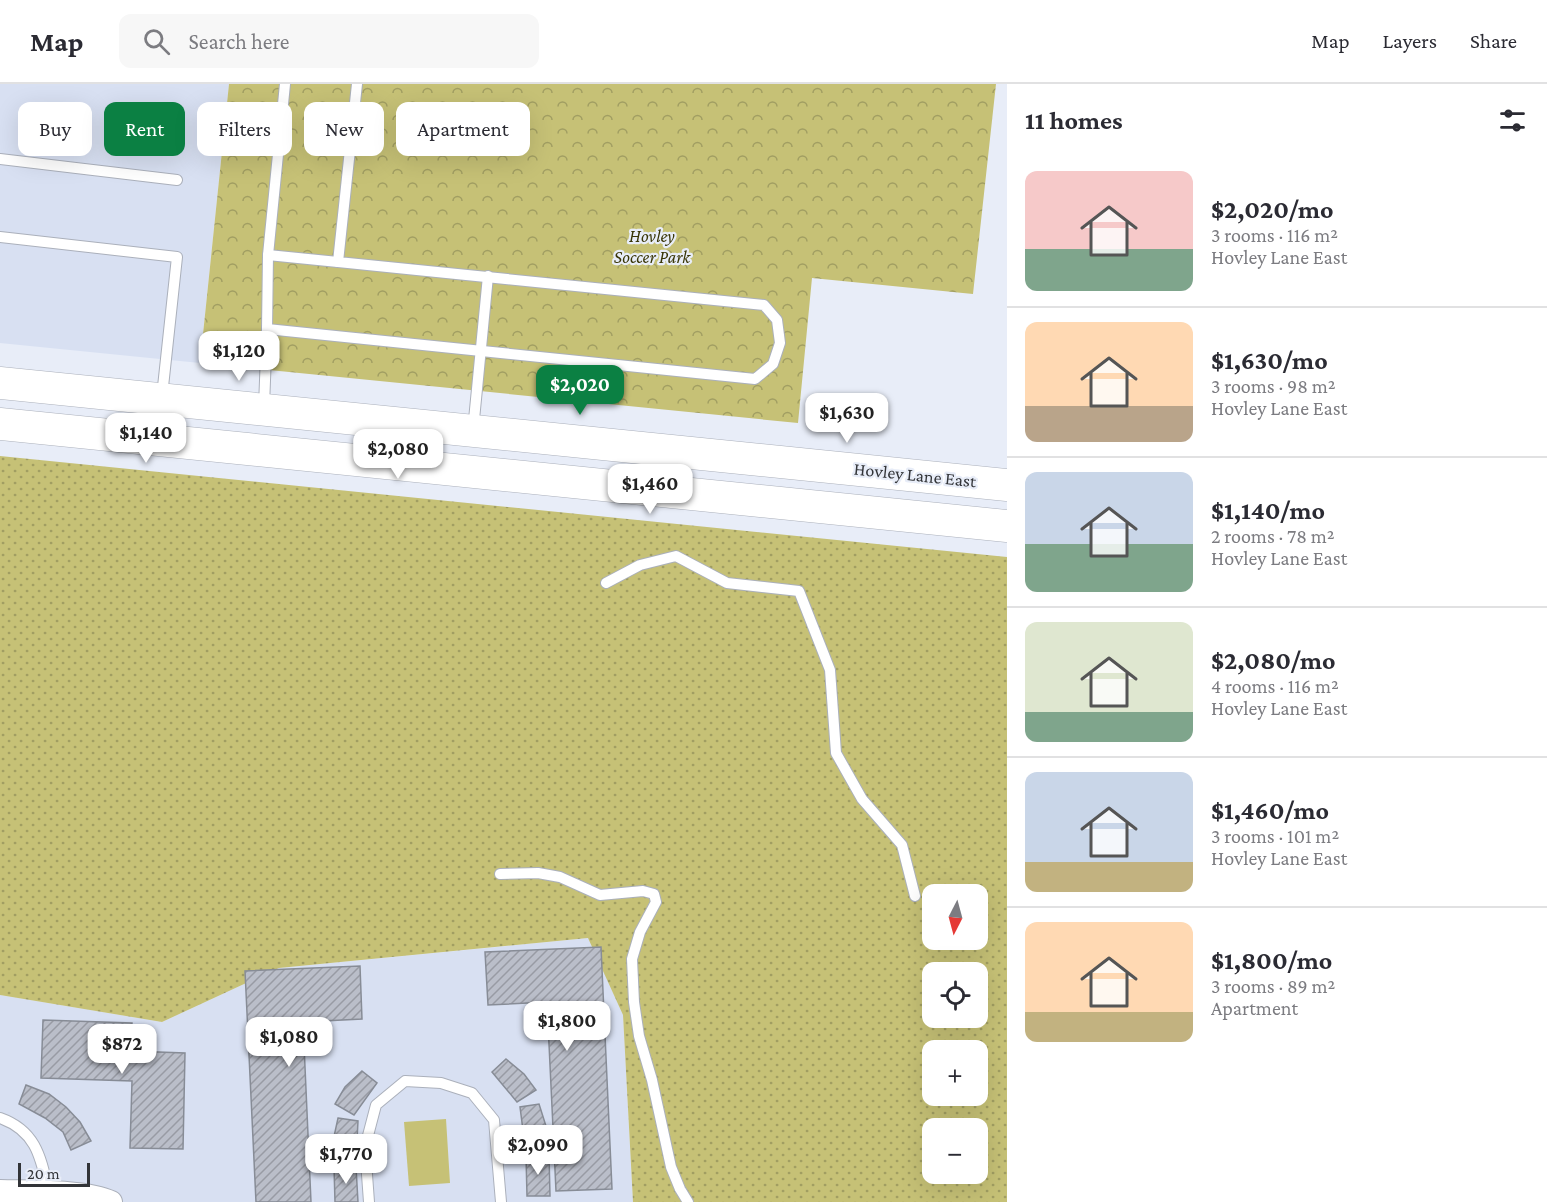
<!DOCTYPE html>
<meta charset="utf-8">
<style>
:root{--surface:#fff;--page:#f7f7f7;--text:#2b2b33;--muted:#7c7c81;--line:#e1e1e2;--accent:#0b8043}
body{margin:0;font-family:"Crimson Pro",serif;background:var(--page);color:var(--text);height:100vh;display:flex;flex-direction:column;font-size:22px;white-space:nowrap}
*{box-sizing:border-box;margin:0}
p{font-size:20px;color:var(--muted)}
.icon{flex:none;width:33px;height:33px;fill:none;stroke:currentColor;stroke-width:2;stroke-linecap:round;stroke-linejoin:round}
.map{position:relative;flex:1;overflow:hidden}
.sheet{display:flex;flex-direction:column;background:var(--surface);width:540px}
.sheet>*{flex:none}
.guide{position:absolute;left:18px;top:18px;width:570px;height:54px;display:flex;gap:12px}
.needle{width:39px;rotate:186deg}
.tools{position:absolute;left:922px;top:800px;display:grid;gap:12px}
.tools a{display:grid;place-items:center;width:66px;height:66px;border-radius:12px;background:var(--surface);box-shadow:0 6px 24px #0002;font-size:30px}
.scale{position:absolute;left:18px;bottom:15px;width:72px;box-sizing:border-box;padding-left:6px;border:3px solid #323438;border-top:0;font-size:16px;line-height:21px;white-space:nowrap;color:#323438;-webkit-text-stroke:4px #e8edf8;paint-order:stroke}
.price{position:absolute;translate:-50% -51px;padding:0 14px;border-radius:12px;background:#fff;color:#222;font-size:20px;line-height:39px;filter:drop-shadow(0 2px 3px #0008)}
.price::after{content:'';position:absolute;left:50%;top:36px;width:18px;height:14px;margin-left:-9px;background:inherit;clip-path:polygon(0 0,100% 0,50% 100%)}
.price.on{background:var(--accent);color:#fff}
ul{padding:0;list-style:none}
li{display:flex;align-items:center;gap:18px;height:150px;padding:0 18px}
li+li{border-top:2px solid var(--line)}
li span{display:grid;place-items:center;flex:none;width:168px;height:120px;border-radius:12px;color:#555}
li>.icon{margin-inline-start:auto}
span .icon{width:72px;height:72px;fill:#fffc;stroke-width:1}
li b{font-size:26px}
h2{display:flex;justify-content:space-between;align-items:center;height:72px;padding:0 18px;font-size:26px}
.pill{padding:0 21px;border-radius:12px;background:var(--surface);box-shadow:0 6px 24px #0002;font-size:21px;line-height:54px}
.pill.on{background:var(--accent);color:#fff}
header{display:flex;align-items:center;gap:36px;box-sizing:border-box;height:84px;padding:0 30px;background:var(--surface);border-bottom:2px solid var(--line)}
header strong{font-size:28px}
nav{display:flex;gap:33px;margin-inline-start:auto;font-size:21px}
.search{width:420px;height:54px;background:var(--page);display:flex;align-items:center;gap:15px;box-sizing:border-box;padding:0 21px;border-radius:12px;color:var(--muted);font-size:22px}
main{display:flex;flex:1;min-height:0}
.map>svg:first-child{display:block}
.built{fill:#d8e0f2}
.grass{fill:url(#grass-dots);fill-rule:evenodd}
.park{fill:url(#park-crowns)}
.pitch{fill:#c6c176}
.building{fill:url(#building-hatch);stroke:#878c96;stroke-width:1.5}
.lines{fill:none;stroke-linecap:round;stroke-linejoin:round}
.lane-casing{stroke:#abb0bb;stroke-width:12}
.street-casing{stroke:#abb0bb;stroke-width:24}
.secondary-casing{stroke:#abb0bb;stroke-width:33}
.lane{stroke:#fff;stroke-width:10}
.street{stroke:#fff;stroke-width:22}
.secondary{stroke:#fff;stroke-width:32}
.labels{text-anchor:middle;stroke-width:4.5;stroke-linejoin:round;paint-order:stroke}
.park-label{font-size:18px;font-style:italic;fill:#383506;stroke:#e8edf8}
.street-label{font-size:18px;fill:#323438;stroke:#e8edf8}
</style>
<header>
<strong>Map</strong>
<div class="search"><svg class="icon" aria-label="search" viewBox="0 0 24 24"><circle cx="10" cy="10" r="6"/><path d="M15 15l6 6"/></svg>Search here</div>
<nav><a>Map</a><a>Layers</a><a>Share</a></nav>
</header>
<main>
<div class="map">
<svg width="1007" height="1118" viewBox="0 0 1007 1118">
<defs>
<pattern id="grass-dots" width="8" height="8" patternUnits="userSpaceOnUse" patternTransform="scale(1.5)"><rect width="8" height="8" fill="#c6c176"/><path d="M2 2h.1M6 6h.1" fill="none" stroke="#a19e62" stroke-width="1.8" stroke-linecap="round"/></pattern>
<pattern id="park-crowns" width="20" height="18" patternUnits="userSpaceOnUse" patternTransform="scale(1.5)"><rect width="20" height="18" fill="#c6c176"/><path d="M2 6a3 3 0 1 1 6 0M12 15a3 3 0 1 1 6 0" fill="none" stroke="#a19e62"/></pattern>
<pattern id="building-hatch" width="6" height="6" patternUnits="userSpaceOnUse" patternTransform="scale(1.5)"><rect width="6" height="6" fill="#babec9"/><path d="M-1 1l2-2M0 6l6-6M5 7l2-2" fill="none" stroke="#989ba4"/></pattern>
</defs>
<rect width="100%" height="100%" fill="#e8edf8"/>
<!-- built -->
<g class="built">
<polygon points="0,0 229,0 200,279 0,259"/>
<polygon points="589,854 623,931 633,1118 0,1118 0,911 162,938 279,884"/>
</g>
<!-- grass -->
<path class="grass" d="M0 372 1007 473V1118H633L623 931 588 854 279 884 162 938 0 911ZM933 810H978V855H933ZM933 888H978V933H933ZM933 966H978V1011H933ZM933 1044H978V1089H933Z"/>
<!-- park -->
<polygon class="park" points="229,0 996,0 973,210 812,194 798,339 200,279"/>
<!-- pitch -->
<polygon class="pitch" points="446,1035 450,1099 409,1102 404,1038"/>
<!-- building -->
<g class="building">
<polygon points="601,863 612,1105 556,1107 547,918 488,921 485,868"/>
<polygon points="360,882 362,935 303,938 311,1118 256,1118 245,887"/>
<polygon points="43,936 132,939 131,967 185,969 183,1065 130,1064 132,997 41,994"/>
<polygon points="506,975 524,990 536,1006 517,1018 492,988"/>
<polygon points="362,987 377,999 354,1031 335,1020 345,1003"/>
<polygon points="26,1001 49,1010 66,1023 80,1038 91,1057 71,1066 63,1048 45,1034 19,1020"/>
<polygon points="539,1020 546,1042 546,1062 525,1062 520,1023"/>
<polygon points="338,1034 358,1037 356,1076 334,1077 333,1057"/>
<polygon points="549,1071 550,1112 527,1112 526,1072"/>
<polygon points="334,1083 356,1083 358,1118 335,1118"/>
</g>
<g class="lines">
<defs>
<g id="lane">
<polyline points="285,0 268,171 267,245 755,295 773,280 780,259 777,236 764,221 338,178 357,0"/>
<polyline points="0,75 177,96"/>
<polyline points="0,153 177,173 162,312"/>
<polyline points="268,171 338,178"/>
<polyline points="264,322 267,245"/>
<polyline points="473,346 488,192"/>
<polyline points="606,499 640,481 676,472 727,499 799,507 830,586 836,669 862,715 902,761 915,812"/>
<polyline points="500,790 538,789 560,793 600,811 643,807 654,810 656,818 640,848 632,875 634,918 639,952 652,996 671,1083 680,1105 688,1118"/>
<path d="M0 1034C37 1047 41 1075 49 1109"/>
<polyline points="369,1118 365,1063 376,1021 405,997 441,999 472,1009 494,1036 501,1118"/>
</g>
<path id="street" d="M0 1107C30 1108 85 1106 111 1118"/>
<g id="secondary">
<polyline points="0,299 1007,401"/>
<polyline points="0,340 1007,442"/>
</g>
</defs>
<!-- lane casing -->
<use href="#lane" class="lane-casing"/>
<!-- street casing -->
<use href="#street" class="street-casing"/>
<!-- secondary casing -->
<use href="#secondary" class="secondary-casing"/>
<!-- lane -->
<use href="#lane" class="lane"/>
<!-- street -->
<use href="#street" class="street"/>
<!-- secondary -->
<use href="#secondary" class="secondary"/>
</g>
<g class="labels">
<!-- park labels -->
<g class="park-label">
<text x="652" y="158">Hovley<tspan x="652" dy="21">Soccer Park</tspan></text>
</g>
<!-- street labels -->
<g class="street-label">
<text transform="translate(915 391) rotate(6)" y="6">Hovley Lane East</text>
</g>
</g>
</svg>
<div class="tools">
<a><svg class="needle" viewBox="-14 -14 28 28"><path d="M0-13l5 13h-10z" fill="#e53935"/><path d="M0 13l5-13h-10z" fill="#7c7c81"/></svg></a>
<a><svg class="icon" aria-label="locate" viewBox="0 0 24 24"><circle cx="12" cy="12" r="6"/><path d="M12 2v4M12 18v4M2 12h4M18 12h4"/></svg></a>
<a>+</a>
<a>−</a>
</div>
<div class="scale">20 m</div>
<b class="price" style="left:239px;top:298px">$1,120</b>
<b class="price on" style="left:580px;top:332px">$2,020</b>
<b class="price" style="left:847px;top:360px">$1,630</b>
<b class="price" style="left:146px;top:380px">$1,140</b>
<b class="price" style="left:398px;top:396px">$2,080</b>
<b class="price" style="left:650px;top:431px">$1,460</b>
<b class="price" style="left:567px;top:968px">$1,800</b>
<b class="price" style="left:289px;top:984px">$1,080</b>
<b class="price" style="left:122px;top:991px">$872</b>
<b class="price" style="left:538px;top:1092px">$2,090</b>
<b class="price" style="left:346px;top:1101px">$1,770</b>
<div class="guide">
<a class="pill">Buy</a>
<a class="pill on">Rent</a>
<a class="pill">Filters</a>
<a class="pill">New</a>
<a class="pill">Apartment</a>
</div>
</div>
<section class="sheet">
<h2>11 homes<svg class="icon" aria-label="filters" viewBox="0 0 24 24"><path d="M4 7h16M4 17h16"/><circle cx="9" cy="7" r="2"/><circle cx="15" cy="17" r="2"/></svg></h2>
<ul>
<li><span style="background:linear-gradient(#f6c9c9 65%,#7fa58c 0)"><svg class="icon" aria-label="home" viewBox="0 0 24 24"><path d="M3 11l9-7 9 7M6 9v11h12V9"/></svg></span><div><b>$2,020/mo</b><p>3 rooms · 116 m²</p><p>Hovley Lane East</p></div></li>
<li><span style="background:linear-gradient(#ffd9b3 70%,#b9a48a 0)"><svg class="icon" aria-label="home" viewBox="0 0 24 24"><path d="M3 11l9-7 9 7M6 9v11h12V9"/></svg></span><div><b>$1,630/mo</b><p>3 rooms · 98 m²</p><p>Hovley Lane East</p></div></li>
<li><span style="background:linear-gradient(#c9d6e8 60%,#7fa58c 0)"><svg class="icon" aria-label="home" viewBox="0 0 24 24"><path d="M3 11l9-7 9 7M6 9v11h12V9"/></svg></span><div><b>$1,140/mo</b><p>2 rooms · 78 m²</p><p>Hovley Lane East</p></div></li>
<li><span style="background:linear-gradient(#dfe7d0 75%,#7fa58c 0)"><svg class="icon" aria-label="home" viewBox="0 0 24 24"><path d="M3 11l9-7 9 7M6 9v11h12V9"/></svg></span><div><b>$2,080/mo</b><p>4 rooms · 116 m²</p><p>Hovley Lane East</p></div></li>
<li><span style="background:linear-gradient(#c9d6e8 75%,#c2b280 0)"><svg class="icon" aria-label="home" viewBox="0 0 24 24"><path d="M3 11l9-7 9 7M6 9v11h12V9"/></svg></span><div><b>$1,460/mo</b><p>3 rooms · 101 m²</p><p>Hovley Lane East</p></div></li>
<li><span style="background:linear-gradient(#ffd9b3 75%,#c2b280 0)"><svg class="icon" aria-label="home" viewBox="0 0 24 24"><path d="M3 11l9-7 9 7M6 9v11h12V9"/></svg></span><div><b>$1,800/mo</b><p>3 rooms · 89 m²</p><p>Apartment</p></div></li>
</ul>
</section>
</main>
